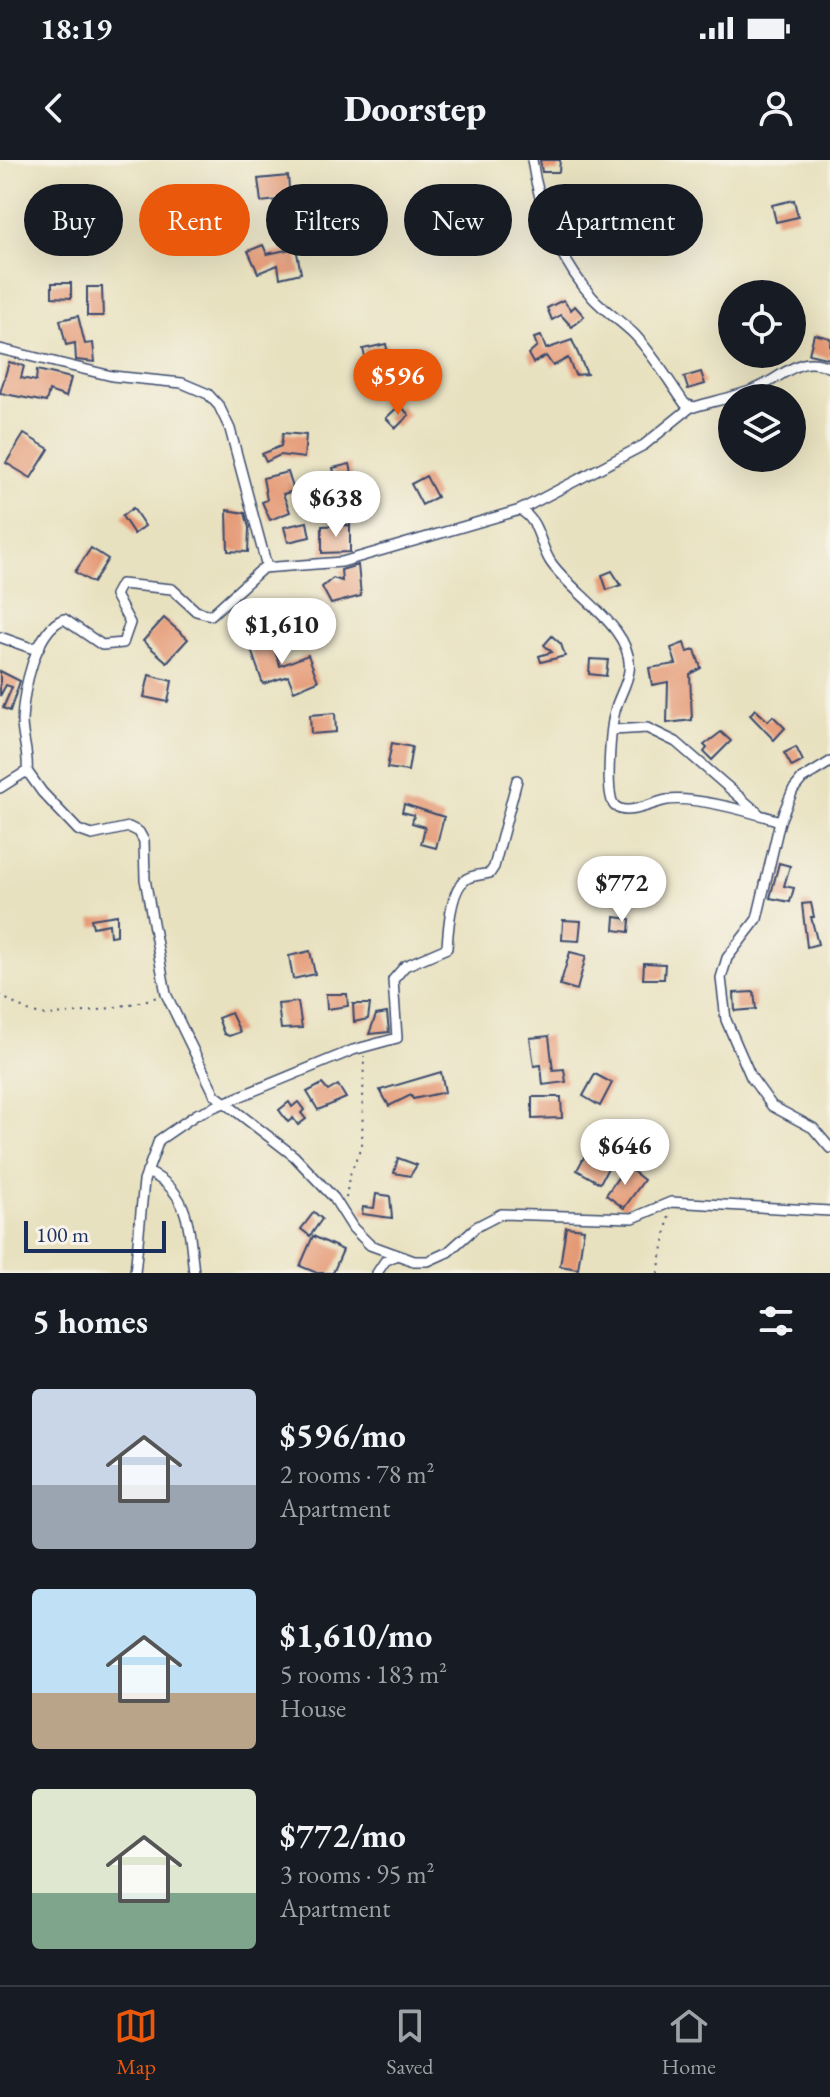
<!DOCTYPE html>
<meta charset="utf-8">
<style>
:root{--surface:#171b24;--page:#20242c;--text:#f1f3f6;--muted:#9ea1a6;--line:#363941;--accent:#ea580c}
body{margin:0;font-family:"EB Garamond",serif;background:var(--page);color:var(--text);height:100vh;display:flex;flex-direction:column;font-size:30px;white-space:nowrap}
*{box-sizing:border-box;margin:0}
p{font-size:26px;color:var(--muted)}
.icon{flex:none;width:44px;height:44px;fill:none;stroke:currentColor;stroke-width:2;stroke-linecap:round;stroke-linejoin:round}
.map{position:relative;height:1113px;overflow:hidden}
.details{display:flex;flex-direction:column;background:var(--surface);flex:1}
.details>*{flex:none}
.guide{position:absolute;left:24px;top:24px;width:782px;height:72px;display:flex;gap:16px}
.tools{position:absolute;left:718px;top:120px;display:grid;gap:16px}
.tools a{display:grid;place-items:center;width:88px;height:88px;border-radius:50%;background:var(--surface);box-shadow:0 8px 32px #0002;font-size:40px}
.scale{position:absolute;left:24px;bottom:20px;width:142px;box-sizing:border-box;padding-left:8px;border:4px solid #1b2f5e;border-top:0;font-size:22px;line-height:28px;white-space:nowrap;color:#1b2f5e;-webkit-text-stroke:6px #f7f3e8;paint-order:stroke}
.price{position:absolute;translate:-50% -68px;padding:0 18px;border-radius:28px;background:#fff;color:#222;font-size:26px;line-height:52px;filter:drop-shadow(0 2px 4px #0008)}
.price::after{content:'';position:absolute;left:50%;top:48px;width:24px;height:18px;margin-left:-12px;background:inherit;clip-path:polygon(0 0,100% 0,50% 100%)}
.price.selected{background:var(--accent);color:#fff}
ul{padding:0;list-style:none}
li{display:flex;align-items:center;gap:24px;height:200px;padding:0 32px}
li span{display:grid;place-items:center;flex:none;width:224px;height:160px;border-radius:8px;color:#555}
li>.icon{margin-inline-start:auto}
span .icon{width:96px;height:96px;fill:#fffc;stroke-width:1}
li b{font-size:34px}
h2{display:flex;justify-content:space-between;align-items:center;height:96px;padding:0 32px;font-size:34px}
.chip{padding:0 28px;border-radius:36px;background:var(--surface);box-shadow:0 8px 32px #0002;font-size:28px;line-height:72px}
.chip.selected{background:var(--accent);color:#fff}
.status{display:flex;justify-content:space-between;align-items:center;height:56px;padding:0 40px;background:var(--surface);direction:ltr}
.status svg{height:22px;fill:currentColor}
header{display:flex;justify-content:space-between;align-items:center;height:104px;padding:0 32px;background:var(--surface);font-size:36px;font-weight:800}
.menu{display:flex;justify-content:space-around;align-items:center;height:112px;border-top:2px solid var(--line);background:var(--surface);font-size:22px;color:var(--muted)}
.menu a{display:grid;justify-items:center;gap:4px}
.menu .selected{color:var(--accent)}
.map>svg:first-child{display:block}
.building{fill:#e59a76}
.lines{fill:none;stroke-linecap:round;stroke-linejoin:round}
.minor-casing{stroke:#3a4a6d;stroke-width:12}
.path{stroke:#3a4a6d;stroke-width:2;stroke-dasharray:2 6;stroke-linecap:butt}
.minor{stroke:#fff;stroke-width:9}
</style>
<div class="status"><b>18:19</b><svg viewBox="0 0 49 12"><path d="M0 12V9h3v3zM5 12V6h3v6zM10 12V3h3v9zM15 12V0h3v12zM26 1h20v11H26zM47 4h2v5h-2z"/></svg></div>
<header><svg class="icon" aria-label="back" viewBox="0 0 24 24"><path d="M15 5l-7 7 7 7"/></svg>Doorstep<svg class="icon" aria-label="person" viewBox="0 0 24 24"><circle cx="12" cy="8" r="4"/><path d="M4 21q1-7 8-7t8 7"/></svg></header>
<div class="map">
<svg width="830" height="1113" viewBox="0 0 830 1113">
<rect width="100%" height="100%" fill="#f7f3e8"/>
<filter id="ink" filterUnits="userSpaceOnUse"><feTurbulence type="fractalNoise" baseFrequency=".0125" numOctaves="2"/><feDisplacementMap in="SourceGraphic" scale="16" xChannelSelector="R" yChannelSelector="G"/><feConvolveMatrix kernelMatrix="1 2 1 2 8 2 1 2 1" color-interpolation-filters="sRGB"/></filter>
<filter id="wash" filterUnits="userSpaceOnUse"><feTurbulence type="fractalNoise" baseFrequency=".006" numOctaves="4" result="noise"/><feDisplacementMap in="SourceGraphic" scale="32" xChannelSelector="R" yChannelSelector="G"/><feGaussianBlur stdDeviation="1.8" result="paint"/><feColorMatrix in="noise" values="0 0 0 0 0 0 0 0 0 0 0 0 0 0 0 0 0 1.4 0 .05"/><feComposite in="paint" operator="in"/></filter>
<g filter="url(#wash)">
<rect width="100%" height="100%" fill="#e8e1bf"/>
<g id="blocks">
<!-- building -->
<g class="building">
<polygon points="540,0 560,0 559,12 542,12"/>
<polygon points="288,16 290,39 310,37 311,52 287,54 286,39 261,42 258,19"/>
<polygon points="794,40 798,57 776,62 772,45"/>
<polygon points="263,85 267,94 296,88 301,113 280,118 278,105 258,113 248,91"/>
<polygon points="52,123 71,123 71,138 52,137"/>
<polygon points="87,127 102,127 103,156 87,156"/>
<polygon points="563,140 571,150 575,146 584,156 572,167 561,155 552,160 547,148"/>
<polygon points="78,156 85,184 93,183 95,202 76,200 75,183 66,185 60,160"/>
<polygon points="814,174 830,178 830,199 809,194"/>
<polygon points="541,176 546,189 572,180 587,214 575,215 568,198 553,206 546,196 533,203 528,194 537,186 534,178"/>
<polygon points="386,184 390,204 368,210 363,189"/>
<polygon points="9,202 24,206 21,218 36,221 37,210 71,218 66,237 49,231 46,242 0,233"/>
<polygon points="701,212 705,224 688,229 684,217"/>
<polygon points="393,218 400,232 384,239 382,234 369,239 365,229"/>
<polygon points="400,245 409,255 396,268 386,258"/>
<polygon points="283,273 306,275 304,298 280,295 266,302 262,294 281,286"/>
<polygon points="24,274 49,289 31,318 6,303"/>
<polygon points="350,304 353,318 337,323 333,308"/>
<polygon points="288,312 294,331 283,334 290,352 270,360 262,342 267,340 263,318"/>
<polygon points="426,316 437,337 422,345 411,324"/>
<polygon points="133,348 145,366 134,374 122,356"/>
<polygon points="227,350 245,353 249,368 248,392 228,391"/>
<polygon points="307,362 310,377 288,382 284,367"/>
<polygon points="350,365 350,392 322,393 322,366"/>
<polygon points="91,388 108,399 93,423 75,412"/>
<polygon points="358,405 361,436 331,444 322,427 333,418 342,421 341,410"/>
<polygon points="612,411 621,425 607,430 602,415"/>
<polygon points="164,458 188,479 167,502 143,481"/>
<polygon points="552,476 561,484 565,496 541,502 539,496 552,492 544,485"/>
<polygon points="270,477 280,506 308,495 318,521 294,531 288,516 263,524 249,484"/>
<polygon points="684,483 687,492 695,490 701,508 690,514 692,560 667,563 668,522 652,525 649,508 676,504 671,488"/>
<polygon points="590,499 608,500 606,516 589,514"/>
<polygon points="0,511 20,521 10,551 3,548 12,527 6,525 0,536"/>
<polygon points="149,515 172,521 168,542 144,537"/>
<polygon points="755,549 768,561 773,556 785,568 774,580 750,555"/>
<polygon points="335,553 336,572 311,574 310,555"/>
<polygon points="721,572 731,581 712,600 704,592 707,588 704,585"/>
<polygon points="392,583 412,587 408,611 387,608"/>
<polygon points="796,587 803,601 792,607 784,593"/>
<polygon points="404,644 444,657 436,688 421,684 425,667 412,663 414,655 402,652"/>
<polygon points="779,703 790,706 784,726 794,728 790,742 770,738"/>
<polygon points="811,743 814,757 811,757 818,784 807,787 802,744"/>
<polygon points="117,755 117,775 110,776 109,764 93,767 91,759"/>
<polygon points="615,757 630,759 629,772 614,770"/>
<polygon points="563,760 581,761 579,781 562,780"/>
<polygon points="310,791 315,814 293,819 289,796"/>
<polygon points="570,792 586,796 577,830 560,825"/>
<polygon points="644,803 665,804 664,819 643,819"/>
<polygon points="754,832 756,849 735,851 734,833"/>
<polygon points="326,834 347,834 348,846 327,849"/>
<polygon points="298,842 302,868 281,869 278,844"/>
<polygon points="353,844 370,844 368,859 354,862"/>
<polygon points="231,853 240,872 229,876 224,874 218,858"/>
<polygon points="387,853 389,872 369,874 376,855"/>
<polygon points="549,876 553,910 564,909 566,922 543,925 541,905 534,906 530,878"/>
<polygon points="441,912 445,932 413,939 411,935 389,946 380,930"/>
<polygon points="595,914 612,923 600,946 583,936"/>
<polygon points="322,924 328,931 338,925 346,938 318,950 307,932"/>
<polygon points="532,937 561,937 562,958 532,959"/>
<polygon points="289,942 292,947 298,942 304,950 301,953 306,959 298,965 293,958 288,962 279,950"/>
<polygon points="596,975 619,987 600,1023 577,1010"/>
<polygon points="398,998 417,1005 410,1016 394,1013"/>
<polygon points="626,1006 644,1020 624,1048 606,1035"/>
<polygon points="376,1034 390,1036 392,1058 362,1054 363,1047 374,1048"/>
<polygon points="314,1052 322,1059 310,1076 301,1069"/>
<polygon points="566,1067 584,1069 578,1109 560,1106"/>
<polygon points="313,1076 343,1090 333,1113 317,1113 300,1106"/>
</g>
</g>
</g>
<g filter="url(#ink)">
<use href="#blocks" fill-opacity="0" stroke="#3a4a6d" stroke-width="2"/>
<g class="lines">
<defs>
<g id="minor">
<path d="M532 0C539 49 560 101 593 138 606 152 622 162 635 175 654 196 669 221 685 244L694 247C714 241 736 237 755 229 782 219 799 192 830 208"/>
<polyline points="0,189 112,216 182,223 208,234 219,246 230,269 267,407"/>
<polyline points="520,350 644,285 691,247"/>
<polyline points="0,477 31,488 40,486"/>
<polyline points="613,570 647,568 676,582 758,653"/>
<polyline points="830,602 802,619 793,630 780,661 757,759 727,798 721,818 726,860 751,917 772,946 813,968 830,988"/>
<polyline points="27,611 42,632 78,670 92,675 129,667 139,672 144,681 145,719 166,834 215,935 294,996 334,1038 353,1068 370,1085 414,1101 428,1101 448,1092 476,1067 501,1054 633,1058 671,1042 830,1051"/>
<path d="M0 628 27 611C29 594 22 578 22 561 23 533 35 469 64 459L102 485 123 483 130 463 115 435 121 424 172 429 196 451 211 455 263 408 342 402 520 350C539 360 539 383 550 401 570 433 635 468 629 511 627 525 618 538 615 551 611 566 604 637 615 646 627 657 653 642 667 640 697 636 751 652 780 661"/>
<path d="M147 1012C191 1030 189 1071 194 1113"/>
<path d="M135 1113 144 1021 159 980 197 954 353 890 397 878 393 820 405 806 447 788C448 771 450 731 465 720 470 715 483 715 490 713L494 707 517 620"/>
<polyline points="377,1113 385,1101 397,1095"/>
</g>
</defs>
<!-- minor casing -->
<use href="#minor" class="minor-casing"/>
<!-- path -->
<g class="path">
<path d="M0 835C10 841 22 849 33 853 56 860 133 845 157 837"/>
<polyline points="346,1038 349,1017 362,984 364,896"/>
<polyline points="658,1113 669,1055"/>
</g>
<!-- minor -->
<use href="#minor" class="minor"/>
</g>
</g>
</svg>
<div class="tools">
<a><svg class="icon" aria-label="locate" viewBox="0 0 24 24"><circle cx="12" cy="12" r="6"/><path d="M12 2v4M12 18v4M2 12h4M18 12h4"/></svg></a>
<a><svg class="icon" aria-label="layers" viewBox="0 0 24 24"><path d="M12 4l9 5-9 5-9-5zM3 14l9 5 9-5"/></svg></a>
</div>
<div class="scale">100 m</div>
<b class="price selected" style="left:398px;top:257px">$596</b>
<b class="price" style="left:336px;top:379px">$638</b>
<b class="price" style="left:282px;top:506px">$1,610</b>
<b class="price" style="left:622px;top:764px">$772</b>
<b class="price" style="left:625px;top:1027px">$646</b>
<div class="guide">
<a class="chip">Buy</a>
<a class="chip selected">Rent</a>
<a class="chip">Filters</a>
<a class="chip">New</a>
<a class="chip">Apartment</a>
</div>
</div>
<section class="details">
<h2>5 homes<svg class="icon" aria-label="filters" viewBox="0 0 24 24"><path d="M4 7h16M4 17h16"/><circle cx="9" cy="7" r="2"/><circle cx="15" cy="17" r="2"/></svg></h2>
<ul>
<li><span style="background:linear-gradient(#c9d6e8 60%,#9aa5b1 0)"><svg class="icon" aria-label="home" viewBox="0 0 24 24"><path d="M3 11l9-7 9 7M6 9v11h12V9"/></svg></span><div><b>$596/mo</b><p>2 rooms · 78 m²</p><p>Apartment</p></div></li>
<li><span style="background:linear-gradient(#bfe0f5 65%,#b9a48a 0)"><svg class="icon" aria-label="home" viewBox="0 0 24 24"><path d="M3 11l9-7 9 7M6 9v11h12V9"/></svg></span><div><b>$1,610/mo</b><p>5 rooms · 183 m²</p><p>House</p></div></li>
<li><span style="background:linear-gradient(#dfe7d0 65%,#7fa58c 0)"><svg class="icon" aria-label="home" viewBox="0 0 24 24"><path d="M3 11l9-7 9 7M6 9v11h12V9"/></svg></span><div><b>$772/mo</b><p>3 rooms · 95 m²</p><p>Apartment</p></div></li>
</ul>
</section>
<nav class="menu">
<a class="selected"><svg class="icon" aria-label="map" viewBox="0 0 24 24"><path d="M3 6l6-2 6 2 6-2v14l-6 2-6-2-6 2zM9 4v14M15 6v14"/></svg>Map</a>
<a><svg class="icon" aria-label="saved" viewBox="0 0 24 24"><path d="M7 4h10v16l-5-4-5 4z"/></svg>Saved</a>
<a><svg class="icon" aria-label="home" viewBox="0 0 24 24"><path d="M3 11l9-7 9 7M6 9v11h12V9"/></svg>Home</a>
</nav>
